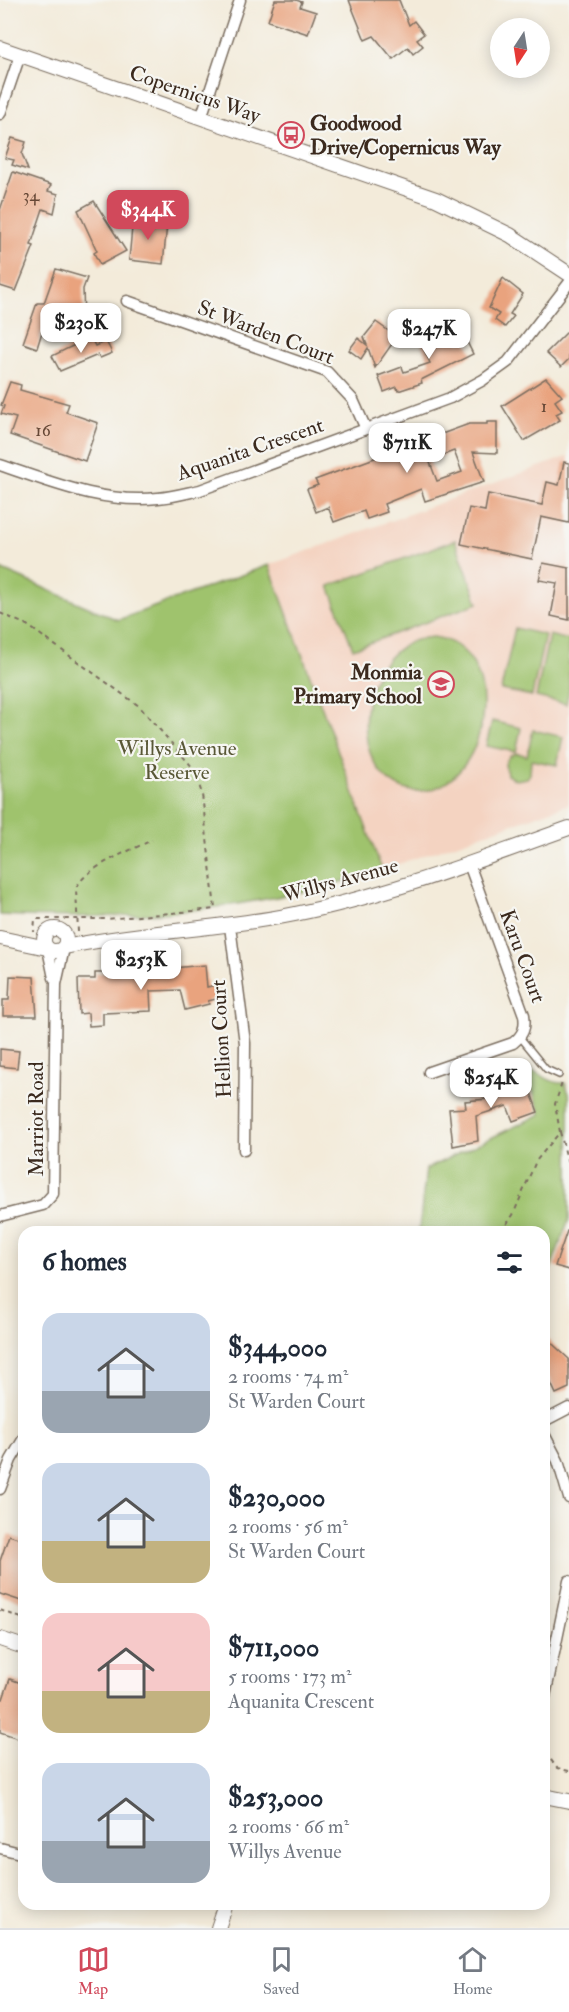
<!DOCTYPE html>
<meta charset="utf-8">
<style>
:root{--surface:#fff;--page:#f6f6f7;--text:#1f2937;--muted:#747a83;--line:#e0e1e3;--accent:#d1495b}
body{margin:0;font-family:"IM FELL Double Pica",serif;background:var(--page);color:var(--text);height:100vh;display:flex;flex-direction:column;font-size:22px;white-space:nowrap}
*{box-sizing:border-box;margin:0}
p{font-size:20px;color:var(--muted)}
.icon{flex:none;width:33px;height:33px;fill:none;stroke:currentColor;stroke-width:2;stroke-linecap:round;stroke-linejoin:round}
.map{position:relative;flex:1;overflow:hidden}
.panel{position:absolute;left:18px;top:1226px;width:532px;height:684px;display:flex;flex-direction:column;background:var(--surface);border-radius:18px;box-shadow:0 3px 15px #0003}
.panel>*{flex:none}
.needle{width:39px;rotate:192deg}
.buttons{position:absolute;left:490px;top:18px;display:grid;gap:12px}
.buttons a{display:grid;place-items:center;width:60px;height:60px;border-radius:50%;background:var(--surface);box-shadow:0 3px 15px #0003;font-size:30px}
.price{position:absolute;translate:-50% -51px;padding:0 14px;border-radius:12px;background:#fff;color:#222;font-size:20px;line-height:39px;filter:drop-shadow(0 2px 3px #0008)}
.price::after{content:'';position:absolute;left:50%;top:36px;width:18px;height:14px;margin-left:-9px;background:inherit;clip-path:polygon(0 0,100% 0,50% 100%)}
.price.active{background:var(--accent);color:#fff}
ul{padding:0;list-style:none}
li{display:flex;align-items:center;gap:18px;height:150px;padding:0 24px}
li span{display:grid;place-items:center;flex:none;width:168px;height:120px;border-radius:18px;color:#555}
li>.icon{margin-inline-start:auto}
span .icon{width:72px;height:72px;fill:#fffc;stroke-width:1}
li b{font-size:26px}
h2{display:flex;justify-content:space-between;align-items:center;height:72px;padding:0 24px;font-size:26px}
.tabs{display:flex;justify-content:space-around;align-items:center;height:84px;border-top:2px solid var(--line);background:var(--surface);font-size:16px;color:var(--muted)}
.tabs a{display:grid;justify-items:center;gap:3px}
.tabs .active{color:var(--accent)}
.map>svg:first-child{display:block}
.built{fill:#f4d3c1}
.green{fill:#9fc36d;stroke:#6d7646;stroke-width:1.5}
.building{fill:#e9a37e;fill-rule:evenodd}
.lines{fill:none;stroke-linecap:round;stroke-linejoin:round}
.service-casing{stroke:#7b6e60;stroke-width:8}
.minor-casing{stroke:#7b6e60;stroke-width:13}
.tertiary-casing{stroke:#7b6e60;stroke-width:16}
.path{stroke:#7b6e60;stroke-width:2;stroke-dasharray:4.5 4.5;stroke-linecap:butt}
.service{stroke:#fff;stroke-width:5}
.minor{stroke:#fff;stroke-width:10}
.tertiary{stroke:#fff;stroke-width:14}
.labels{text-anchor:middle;stroke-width:4.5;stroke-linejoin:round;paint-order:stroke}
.number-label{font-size:18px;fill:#664836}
.street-label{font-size:21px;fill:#3b2a1e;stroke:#f6f6f2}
.poi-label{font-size:21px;font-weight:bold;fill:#3b2a1e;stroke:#f6f6f2;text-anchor:start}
.park-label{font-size:21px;fill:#595836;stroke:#f6f6f2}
</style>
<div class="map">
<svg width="569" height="1928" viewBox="0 0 569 1928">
<rect width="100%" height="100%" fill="#f6f6f2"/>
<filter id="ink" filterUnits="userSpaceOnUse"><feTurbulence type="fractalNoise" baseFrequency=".0167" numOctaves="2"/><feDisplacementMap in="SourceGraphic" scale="12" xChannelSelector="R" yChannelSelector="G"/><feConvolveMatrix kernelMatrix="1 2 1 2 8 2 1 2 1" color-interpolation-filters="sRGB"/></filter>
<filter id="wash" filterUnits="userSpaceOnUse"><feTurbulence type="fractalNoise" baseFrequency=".008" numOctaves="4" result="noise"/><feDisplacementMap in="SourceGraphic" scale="24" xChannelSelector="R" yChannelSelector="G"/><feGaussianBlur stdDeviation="1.35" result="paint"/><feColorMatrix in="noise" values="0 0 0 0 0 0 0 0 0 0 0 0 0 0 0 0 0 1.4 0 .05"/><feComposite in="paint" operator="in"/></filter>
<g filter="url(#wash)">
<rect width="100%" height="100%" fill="#f3ebda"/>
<!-- built -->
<polygon class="built" points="569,456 569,804 382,870 269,565"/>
<!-- green -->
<g class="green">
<polygon points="455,540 478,603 353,649 329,586"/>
<path d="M269 565 382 870C255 910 133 922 0 915V569L118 620Z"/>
<polygon points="515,628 545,635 532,696 501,690"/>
<polygon points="549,635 569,640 569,690 566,704 536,697"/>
<path d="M433 637C513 647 490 796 413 791 396 789 382 777 374 762 351 717 375 639 433 637Z"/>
<polygon points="492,721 521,728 516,752 486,746"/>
<path d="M533 730 563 737 557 765 531 760 530 774 527 778 516 780 507 775 505 764C509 753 517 752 527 756Z"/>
<path d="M525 1069C540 1071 548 1084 565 1083L569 1094V1219L545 1284 544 1232 419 1231 426 1169 541 1114Z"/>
</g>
<g id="blocks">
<!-- building -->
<g class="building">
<polygon points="275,0 296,0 302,2 300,7 316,12 308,34 268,21"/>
<polygon points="349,0 399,0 409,25 414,21 424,34 417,39 423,46 413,54 408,47 393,59 374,36 365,40"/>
<polygon points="12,138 26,142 22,154 28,170 12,165 14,160 5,158"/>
<polygon points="13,172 51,185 48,191 58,194 54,213 43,209 31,245 34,246 16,291 0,286 0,210"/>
<polygon points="94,201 126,251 100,265 94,253 97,251 78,210"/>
<polygon points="133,217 167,224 163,264 129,260"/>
<polygon points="56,269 87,278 83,289 84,317 72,317 72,332 42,332 37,348 23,343 37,303 44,303"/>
<polygon points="503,278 523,294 510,314 514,316 505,327 495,320 499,314 489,308"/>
<polygon points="376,322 397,337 375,368 368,348 361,359 349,350 358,338 367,345 364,337"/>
<polygon points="433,327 436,335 447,330 453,336 457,335 460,343 466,340 473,354 421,380 422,383 398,391 397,387 384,392 378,376 402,367 404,372 430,363 417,334"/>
<polygon points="569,330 569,359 561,367 546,353"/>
<polygon points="87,339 89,342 92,340 95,346 106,341 112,353 100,358 98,355 60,371 52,356"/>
<polygon points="546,378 562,396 555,401 562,411 556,414 560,420 524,441 502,406"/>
<polygon points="10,382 21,385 20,390 69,404 66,412 98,423 85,461 10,435 16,418 1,414 4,406 1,405"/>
<path d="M487 422H497V453L473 452 484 482 425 501 421 489 384 504 387 512 367 519 364 511 334 522 328 507 316 512 307 489 318 485 315 480 415 443 417 449 441 440 439 435 469 424H487ZM454 451 462 472 437 481 429 460Z"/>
<polygon points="564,462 569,463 569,523 541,517 532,559 461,544 469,508 485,511 488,494 542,505 547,482 559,485"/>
<polygon points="543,563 569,568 569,620 551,616 557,583 539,580"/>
<polygon points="205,965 207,987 216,985 220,998 208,1001 209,1004 185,1010 180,990 150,991 151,1011 103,1013 103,1025 89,1026 88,1013 79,1014 78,979 95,979 95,973 174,972 173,968"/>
<polygon points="10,976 34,977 37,1016 3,1016 3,1000 9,1000"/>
<polygon points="0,1049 19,1051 17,1068 0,1066"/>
<polygon points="526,1079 538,1112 513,1121 507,1106 476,1116 478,1141 453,1146 449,1109 466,1108 465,1101 488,1099 484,1089"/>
<polygon points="567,1231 569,1231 569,1270 555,1266"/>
<polygon points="544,1336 569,1359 569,1388 556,1394 544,1368"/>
<polygon points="9,1535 24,1540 24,1602 0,1594 0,1561"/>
<polygon points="10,1679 24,1684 24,1740 0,1732 0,1698 3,1699"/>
</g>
</g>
</g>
<g filter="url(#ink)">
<use href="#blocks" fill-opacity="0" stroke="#7b6e60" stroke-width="1.5"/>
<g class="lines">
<defs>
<polyline id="service" points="520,1037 546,1069 559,1075"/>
<g id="minor">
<polyline points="0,114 20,55"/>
<polyline points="201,118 240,0"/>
<polyline points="127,301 327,372 353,400 366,429"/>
<path d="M0 465C51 482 103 504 158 498 172 497 186 493 200 490L450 398 483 380 508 362 569 283"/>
<polyline points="230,926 245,1043 244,1150"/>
<polyline points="48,949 54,978"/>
<path d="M429 1072 513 1043C523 1035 526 1028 524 1015L469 864"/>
<polyline points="0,1216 43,1205 53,1194 56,984 64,948"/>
<polyline points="544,1421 569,1408"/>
<polyline points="544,1434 558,1461 569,1498"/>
<polyline points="0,1489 11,1460 24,1438"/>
<polyline points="544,1701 569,1581"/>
<polyline points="0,1848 24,1854"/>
</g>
<g id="tertiary">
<polyline points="0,48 436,199 510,235 569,274"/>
<circle cx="55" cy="940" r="11"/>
<polyline points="0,938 47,948"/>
<path d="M65 947C140 931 218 930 295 914 389 895 479 860 569 828"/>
<polyline points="0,1639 24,1647"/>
<polyline points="544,1796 569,1801"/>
<polyline points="218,1928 226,1904"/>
</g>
</defs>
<!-- service casing -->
<use href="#service" class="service-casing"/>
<!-- minor casing -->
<use href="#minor" class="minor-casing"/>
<!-- tertiary casing -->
<use href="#tertiary" class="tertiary-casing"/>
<!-- path -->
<g class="path">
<polyline points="0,613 27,625 139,706 194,769 202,794 215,909 106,919 35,919 34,932"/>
<path d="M78 932 76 889C83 868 132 850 152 840"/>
<polyline points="560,1132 569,1167"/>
<polyline points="501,1232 513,1215 536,1161 560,1132 555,1104 562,1083"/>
<polyline points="0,1610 24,1619"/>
<polyline points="544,1755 548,1756 557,1768 569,1771"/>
</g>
<!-- service -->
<use href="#service" class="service"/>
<!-- minor -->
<use href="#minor" class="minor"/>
<!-- tertiary -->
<use href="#tertiary" class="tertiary"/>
</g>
</g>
<!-- icons -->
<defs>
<symbol id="bus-ring" viewBox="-11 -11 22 22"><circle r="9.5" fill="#f6f6f2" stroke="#d1495b" stroke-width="1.5"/><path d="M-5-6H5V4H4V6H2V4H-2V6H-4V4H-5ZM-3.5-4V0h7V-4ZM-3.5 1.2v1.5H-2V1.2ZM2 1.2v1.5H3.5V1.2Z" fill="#d1495b"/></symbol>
<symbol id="school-ring" viewBox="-11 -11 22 22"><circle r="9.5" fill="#f6f6f2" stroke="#d1495b" stroke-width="1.5"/><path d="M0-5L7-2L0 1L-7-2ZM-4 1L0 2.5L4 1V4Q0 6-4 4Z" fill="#d1495b"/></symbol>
</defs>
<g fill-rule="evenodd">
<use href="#bus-ring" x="276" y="120" width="30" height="30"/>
<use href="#school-ring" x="426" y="669" width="30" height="30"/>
</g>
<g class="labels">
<!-- number labels -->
<g class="number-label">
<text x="31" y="201">34</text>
<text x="544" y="412">1</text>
<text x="43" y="436">16</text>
</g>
<!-- street labels -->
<g class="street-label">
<text transform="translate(195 94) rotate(19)" y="7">Copernicus Way</text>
<text transform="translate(266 332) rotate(21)" y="7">St Warden Court</text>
<text transform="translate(250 449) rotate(-19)" y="7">Aquanita Crescent</text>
<text transform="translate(340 880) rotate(-15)" y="7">Willys Avenue</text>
<text transform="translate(523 956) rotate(70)" y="7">Karu Court</text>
<text transform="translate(221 1039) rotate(-93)" y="7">Hellion Court</text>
<text transform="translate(36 1119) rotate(-90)" y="7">Marriot Road</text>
</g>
<!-- poi labels -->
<g class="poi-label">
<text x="310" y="130">Goodwood<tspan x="310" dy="24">Drive/Copernicus Way</tspan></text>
<text x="422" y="679" text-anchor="end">Monmia<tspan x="422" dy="24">Primary School</tspan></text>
</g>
<!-- park labels -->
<g class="park-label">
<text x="177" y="755">Willys Avenue<tspan x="177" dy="24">Reserve</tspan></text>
</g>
</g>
</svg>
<div class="buttons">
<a><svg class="needle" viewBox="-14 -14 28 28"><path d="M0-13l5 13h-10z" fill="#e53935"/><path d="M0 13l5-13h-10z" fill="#747a83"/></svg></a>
</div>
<b class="price active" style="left:148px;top:241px">$344K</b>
<b class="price" style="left:81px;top:354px">$230K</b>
<b class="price" style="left:429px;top:360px">$247K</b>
<b class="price" style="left:407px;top:474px">$711K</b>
<b class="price" style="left:141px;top:991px">$253K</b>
<b class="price" style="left:491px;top:1109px">$254K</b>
<section class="panel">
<h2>6 homes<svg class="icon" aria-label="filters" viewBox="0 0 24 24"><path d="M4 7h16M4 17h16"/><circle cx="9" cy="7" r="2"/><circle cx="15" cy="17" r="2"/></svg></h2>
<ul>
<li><span style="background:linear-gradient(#c9d6e8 65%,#9aa5b1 0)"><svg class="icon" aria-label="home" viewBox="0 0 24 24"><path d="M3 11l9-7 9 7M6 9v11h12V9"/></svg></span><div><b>$344,000</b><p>2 rooms · 74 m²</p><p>St Warden Court</p></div></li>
<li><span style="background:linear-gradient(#c9d6e8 65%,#c2b280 0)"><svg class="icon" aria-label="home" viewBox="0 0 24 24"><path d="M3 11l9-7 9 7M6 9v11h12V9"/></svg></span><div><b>$230,000</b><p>2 rooms · 56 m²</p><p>St Warden Court</p></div></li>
<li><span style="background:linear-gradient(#f6c9c9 65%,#c2b280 0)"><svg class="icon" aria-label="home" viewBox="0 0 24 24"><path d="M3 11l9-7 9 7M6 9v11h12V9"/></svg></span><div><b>$711,000</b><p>5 rooms · 173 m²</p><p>Aquanita Crescent</p></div></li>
<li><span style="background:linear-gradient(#c9d6e8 65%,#9aa5b1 0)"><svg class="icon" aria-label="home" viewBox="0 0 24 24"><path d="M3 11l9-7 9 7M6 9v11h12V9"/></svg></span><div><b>$253,000</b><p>2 rooms · 66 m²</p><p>Willys Avenue</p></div></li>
</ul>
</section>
</div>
<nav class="tabs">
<a class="active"><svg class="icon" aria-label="map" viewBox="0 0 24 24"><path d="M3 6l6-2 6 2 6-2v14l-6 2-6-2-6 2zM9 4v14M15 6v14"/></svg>Map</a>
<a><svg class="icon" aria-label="saved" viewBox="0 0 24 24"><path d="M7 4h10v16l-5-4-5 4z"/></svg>Saved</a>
<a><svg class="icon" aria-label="home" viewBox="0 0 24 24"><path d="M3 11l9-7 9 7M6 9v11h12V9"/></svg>Home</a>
</nav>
